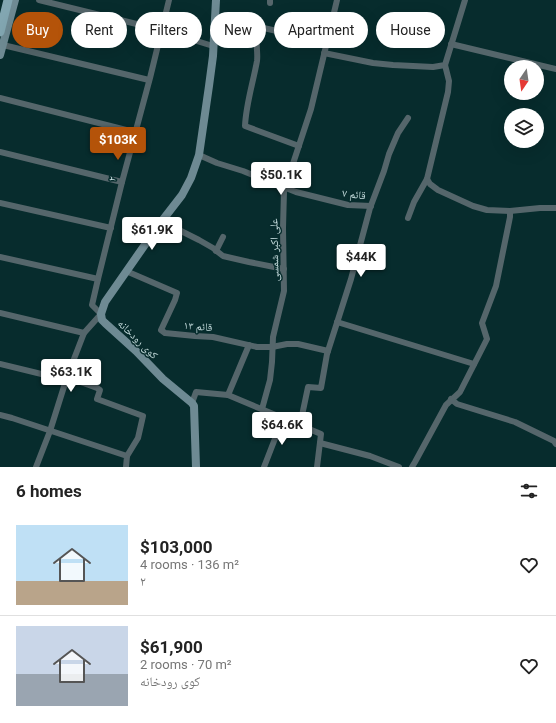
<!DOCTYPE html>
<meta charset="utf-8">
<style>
:root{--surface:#fff;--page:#f2f2f2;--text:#222;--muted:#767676;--line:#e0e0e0;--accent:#b45309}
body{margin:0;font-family:Roboto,"Noto Naskh Arabic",sans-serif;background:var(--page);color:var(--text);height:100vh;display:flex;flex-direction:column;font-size:15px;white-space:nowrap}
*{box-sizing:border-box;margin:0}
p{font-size:13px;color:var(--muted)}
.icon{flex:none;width:22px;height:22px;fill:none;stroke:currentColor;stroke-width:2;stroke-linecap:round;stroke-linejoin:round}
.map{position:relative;height:467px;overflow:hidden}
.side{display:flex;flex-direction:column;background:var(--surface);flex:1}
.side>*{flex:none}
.guide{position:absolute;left:12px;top:12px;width:532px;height:36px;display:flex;gap:8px}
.needle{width:26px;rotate:193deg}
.tools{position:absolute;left:504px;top:60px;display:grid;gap:8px}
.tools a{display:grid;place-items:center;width:40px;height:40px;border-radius:50%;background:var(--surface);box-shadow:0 4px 16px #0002;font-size:20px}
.price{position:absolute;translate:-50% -34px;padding:0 9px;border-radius:4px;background:#fff;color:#222;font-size:13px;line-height:26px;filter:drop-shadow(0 1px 2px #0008)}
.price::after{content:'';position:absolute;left:50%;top:24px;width:12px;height:9px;margin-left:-6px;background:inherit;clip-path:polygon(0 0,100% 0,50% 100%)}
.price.current{background:var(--accent);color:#fff}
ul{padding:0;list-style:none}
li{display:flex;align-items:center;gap:12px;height:100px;padding:0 16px}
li+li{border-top:1px solid var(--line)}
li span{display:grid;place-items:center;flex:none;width:112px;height:80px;border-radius:0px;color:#555}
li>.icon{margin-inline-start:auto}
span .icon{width:48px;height:48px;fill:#fffc;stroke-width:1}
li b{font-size:17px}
h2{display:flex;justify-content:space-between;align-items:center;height:48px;padding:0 16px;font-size:17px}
.pill{padding:0 14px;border-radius:18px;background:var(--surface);box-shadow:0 4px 16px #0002;font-size:14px;line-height:36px}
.pill.current{background:var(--accent);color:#fff}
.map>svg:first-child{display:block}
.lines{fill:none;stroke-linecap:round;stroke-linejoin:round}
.street{stroke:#55666b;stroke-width:6}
.secondary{stroke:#6e8a93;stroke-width:8}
.primary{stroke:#82a6b1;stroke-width:9}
.labels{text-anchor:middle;stroke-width:3;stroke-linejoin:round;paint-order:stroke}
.street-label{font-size:11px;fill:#c6ddde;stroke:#072c2d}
</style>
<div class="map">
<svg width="556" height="467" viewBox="0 0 556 467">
<rect width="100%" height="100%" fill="#072c2d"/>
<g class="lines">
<!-- street -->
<g class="street">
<polyline points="39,0 161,30 213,46"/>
<polyline points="270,3 270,0"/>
<polyline points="215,19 237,22 277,31 296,37 317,38 328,39"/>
<path d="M260 27C259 31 257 35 257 39 256 47 258 54 257 61 253 83 246 104 245 126L299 146"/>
<polyline points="451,44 556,69"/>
<polyline points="3,45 149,80"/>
<polyline points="324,53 373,63 393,65 433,67 445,65 465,0"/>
<polyline points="0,98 134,132"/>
<polyline points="0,152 122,182"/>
<polyline points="199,155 217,163 243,171 296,192 348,205 371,206"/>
<polyline points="427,179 430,184 438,190 473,206 487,210 510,211 540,208 556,208"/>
<polyline points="0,203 111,228"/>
<polyline points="408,218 414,202 427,179 448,92 449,81 445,65"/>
<polyline points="161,221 199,240 213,248 223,256 249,262 284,269"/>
<polyline points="216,251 223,237"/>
<polyline points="0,257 98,279"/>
<polyline points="126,271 177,293 175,300 161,330 165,333 195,336 213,337 257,347 272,347 287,344 298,344 328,351"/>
<polyline points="0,313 84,333"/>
<polyline points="337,322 474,364"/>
<polyline points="0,364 66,380"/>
<polyline points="67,377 97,388 100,390 97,399 143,416 138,438 127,456"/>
<polyline points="228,395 249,345"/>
<polyline points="451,399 457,404 515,422 554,441 556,444"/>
<polyline points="192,403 196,392 228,395 321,434 317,467"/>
<polyline points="262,409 270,380 272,362 273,337 284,291 283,228 284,191 311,109 337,0"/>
<polyline points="0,415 12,418 127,456 126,467"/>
<polyline points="300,425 308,387 321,388 327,354 351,279 370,208 384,171 389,154 398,133 408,118"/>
<polyline points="320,443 370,456 399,467"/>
<polyline points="36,467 50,431 67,377 84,333 101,314 92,305 98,279 122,182 150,78 169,0"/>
<polyline points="264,467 283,418"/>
<polyline points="412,467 415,462 446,405 460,392 487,339 482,323 496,286 510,217 510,211"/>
</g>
<!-- secondary -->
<g class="secondary">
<polyline points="0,55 15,0"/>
<polyline points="196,467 194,406 192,403 163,379 136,351 105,323 102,320 101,314 105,302 158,226 182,195 191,178 199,155 209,86 213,56 216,0"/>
</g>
<!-- primary -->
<polyline class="primary" points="0,32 8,0"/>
</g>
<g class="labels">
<!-- street labels -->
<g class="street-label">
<text transform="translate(112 179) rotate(-76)" y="4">۲</text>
<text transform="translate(354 194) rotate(7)" y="4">قائم ۷</text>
<text transform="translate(274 250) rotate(-91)" y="4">علی اکبر شمسی</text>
<text transform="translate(198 326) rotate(5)" y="4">قائم ۱۳</text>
<text transform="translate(138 339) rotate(44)" y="4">کوی رودخانه</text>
</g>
</g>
</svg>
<div class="tools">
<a><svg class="needle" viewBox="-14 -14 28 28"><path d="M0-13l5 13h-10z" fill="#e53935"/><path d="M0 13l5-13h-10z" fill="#767676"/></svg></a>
<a><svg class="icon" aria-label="layers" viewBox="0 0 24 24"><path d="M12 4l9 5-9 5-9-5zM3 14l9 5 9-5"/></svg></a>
</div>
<b class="price current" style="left:118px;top:161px">$103K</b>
<b class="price" style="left:281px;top:196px">$50.1K</b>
<b class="price" style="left:152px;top:251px">$61.9K</b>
<b class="price" style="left:361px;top:278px">$44K</b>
<b class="price" style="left:71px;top:393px">$63.1K</b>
<b class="price" style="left:282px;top:446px">$64.6K</b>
<div class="guide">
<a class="pill current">Buy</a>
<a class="pill">Rent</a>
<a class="pill">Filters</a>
<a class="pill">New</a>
<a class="pill">Apartment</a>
<a class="pill">House</a>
</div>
</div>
<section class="side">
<h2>6 homes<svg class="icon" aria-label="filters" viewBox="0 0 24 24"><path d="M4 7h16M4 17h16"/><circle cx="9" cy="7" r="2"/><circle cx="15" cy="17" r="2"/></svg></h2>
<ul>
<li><span style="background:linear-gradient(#bfe0f5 70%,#b9a48a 0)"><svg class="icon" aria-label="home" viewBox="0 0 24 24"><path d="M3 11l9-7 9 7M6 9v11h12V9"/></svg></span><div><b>$103,000</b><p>4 rooms · 136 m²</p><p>۲</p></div><svg class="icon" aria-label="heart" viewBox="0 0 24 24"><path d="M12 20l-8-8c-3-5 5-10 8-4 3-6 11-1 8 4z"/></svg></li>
<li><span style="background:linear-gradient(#c9d6e8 60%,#9aa5b1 0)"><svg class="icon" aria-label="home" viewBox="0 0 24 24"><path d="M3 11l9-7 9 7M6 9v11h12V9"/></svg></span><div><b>$61,900</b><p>2 rooms · 70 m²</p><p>کوی رودخانه</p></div><svg class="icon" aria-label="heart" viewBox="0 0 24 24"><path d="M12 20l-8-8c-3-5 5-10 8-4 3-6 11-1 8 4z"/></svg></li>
</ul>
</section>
